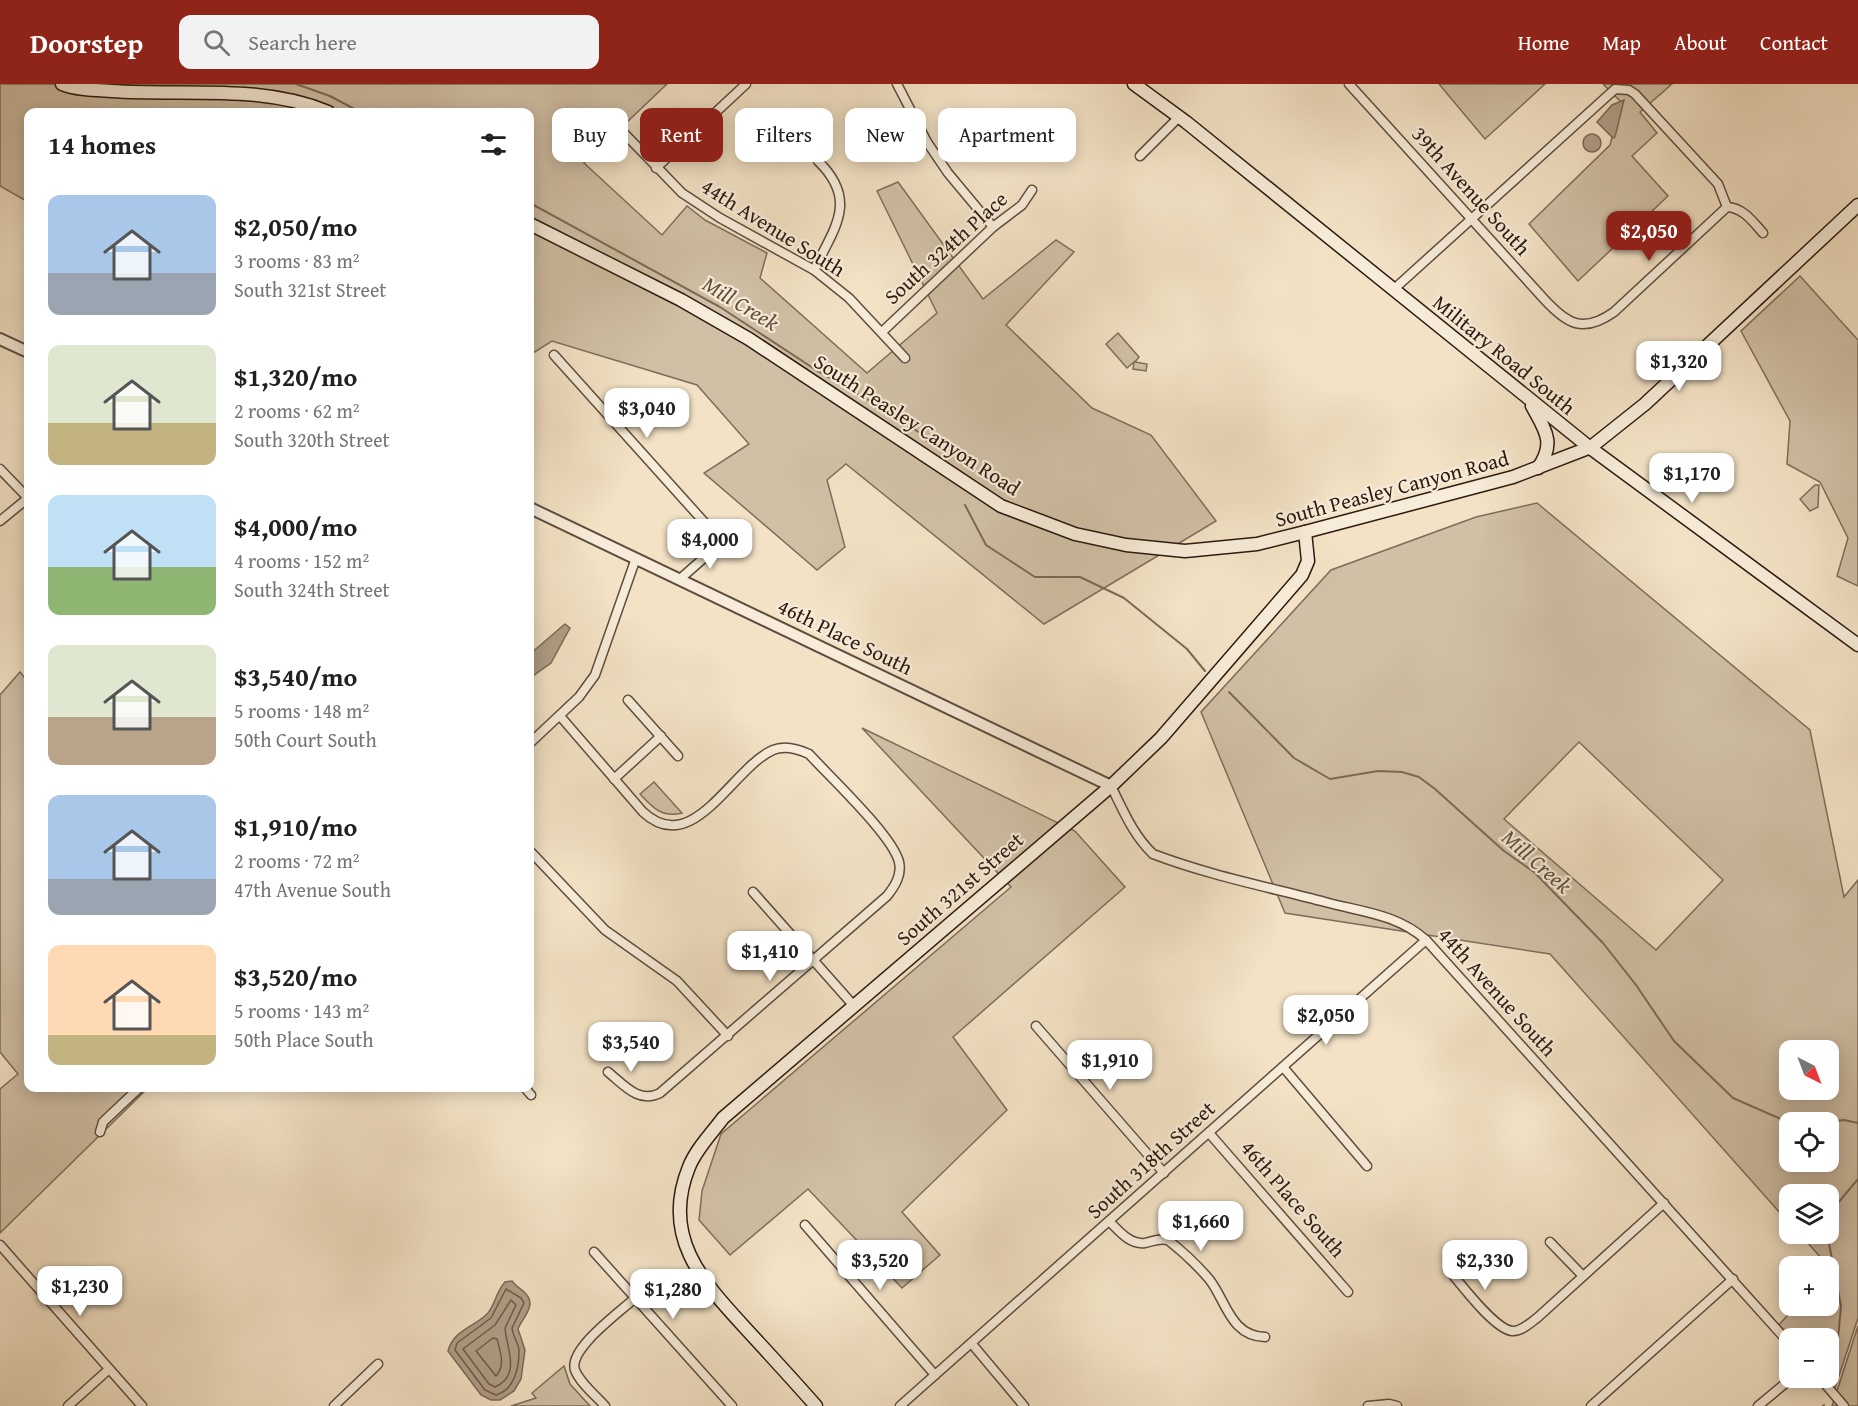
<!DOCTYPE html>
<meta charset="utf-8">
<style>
:root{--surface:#fff;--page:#f2f2f2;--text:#202124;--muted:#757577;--accent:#8f2418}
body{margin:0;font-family:"Gentium Book Plus",serif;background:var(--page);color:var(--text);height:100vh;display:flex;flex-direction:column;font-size:22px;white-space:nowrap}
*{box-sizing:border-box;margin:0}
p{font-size:20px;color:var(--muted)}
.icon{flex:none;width:33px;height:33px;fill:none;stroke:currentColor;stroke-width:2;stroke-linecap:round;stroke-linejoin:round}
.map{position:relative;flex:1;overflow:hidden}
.panel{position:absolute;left:24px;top:24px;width:510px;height:984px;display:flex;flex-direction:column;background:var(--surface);border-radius:12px;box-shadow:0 3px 15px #0003}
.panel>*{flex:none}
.hud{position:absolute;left:552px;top:24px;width:570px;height:54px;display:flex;gap:12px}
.needle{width:39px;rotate:138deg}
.tools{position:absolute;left:1779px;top:956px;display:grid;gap:12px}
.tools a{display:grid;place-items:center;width:60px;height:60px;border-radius:12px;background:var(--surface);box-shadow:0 3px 15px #0003;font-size:30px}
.price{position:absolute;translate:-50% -51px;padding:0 14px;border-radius:12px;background:#fff;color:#222;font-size:20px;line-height:39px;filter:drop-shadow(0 2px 3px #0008)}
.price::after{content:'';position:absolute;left:50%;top:36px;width:18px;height:14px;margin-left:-9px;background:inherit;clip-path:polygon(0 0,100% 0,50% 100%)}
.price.current{background:var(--accent);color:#fff}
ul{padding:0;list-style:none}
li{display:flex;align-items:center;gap:18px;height:150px;padding:0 24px}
li span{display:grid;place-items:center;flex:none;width:168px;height:120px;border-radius:12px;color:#555}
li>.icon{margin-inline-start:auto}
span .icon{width:72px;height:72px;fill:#fffc;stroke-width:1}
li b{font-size:26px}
h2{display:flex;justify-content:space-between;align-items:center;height:72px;padding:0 24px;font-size:26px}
.pill{padding:0 21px;border-radius:12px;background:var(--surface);box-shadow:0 3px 15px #0003;font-size:21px;line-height:54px}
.pill.current{background:var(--accent);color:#fff}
header{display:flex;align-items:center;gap:36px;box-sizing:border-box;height:84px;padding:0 30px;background:var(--accent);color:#fff}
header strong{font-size:28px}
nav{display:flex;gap:33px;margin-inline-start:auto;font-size:21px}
.search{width:420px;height:54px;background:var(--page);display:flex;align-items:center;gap:15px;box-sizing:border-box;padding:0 21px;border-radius:12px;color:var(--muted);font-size:22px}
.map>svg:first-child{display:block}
.green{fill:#d1c0a6;stroke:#7f6d5b;stroke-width:1.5;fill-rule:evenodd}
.water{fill:#b09e87;stroke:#7c6957;stroke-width:1.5}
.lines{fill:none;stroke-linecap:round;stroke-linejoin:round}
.shore{stroke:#6e5c4c;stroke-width:1.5}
.stream{stroke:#7c6957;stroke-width:2}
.minor-casing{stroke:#5e4c3d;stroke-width:11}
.tertiary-casing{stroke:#5e4c3d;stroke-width:14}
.secondary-casing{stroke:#2d1a10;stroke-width:15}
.minor{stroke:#f7ecd9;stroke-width:8}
.tertiary{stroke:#f7ecd9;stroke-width:10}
.secondary{stroke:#f7ecd9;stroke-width:12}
.labels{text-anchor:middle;stroke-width:4.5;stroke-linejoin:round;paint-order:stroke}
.street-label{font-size:21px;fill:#2d1a10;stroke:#f7ecd9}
.water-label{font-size:22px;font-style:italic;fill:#614f40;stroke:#f7ecd9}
</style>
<header>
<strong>Doorstep</strong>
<div class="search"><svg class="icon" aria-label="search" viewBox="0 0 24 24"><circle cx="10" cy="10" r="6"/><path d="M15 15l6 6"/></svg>Search here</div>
<nav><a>Home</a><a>Map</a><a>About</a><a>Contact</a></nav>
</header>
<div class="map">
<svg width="1858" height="1322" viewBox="0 0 1858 1322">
<rect width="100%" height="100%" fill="#f3e2c5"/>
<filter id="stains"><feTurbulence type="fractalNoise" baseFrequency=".00333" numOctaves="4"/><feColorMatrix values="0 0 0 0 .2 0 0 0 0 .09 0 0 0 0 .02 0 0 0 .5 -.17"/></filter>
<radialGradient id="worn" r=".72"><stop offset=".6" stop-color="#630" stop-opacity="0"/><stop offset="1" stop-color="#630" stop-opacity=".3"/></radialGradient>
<!-- green -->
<g class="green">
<polygon points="0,0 667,0 584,79 662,151 687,122 705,136 767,169 760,194 867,289 937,229 877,107 898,98 983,215 1056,156 1074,168 1006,241 1092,324 1151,351 1216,437 1044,540 846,380 827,396 845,463 817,486 704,389 749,360 697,301 552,257 530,271 530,28 28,28 28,118 0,102"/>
<polygon points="1439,0 1545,0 1485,55"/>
<polygon points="1603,0 1672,0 1640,28 1657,49 1632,72 1668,112 1578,197 1529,140 1610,61 1621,18"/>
<polygon points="1800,192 1858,256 1858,502 1837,492 1848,454 1820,398 1787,380 1790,337 1741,247"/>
<polygon points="1118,249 1139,273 1135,278 1147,280 1146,287 1133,285 1134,278 1127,284 1106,260"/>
<polygon points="1815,401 1819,401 1818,423 1810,427 1800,415"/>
<path d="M1537 419 1810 646 1844 813 1858 796V1234L1833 1310 1819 1293H1828V1254H1790L1776 1244 1797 1221H1828L1829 1188 1831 1185 1799 1149H1828V1110H1790L1789 1139 1550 870 1285 829 1201 628 1331 486 1476 433ZM1579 658 1723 796 1656 866 1504 735ZM1790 966H1828V1005H1790ZM1790 1038H1828V1077H1790Z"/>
<polygon points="20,588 28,598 28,1004 148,1004 0,1149 0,1005 18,990 0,968 0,611"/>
<polygon points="862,644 1075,747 1125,803 953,953 1007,1026 902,1128 940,1171 902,1204 808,1105 730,1171 699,1136 702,1107 721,1050 1011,803"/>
<path d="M654 698 682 729C662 734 653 724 640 710Z"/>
<polygon points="1858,1242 1858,1322 1832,1322"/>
<polygon points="564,1282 570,1300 590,1322 511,1322 536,1314 532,1309"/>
</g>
<!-- water -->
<g class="water">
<polygon points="1624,16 1615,53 1613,54 1597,38 1612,21"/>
<circle cx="1592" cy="59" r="9"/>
<polygon points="565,540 570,544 551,579 530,594 530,570"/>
<path d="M512 1197C516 1203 521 1204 526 1210 537 1222 522 1234 518 1245L525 1266 521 1295 514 1307 500 1316H491L481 1311 448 1267C453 1247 473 1243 486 1231 495 1223 495 1209 505 1198Z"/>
</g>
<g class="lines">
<!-- shore -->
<g class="shore">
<path d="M506 1205 521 1214 524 1219 512 1244C513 1253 519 1260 519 1267 519 1285 514 1306 496 1311L485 1306 455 1266 457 1259 491 1234Z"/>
<path d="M511 1216 516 1221 505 1244C506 1263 522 1291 495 1303L489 1300 463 1265 495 1241Z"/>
<path d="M493 1254 497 1255C500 1267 506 1281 496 1292L476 1267Z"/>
</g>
<!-- stream -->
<g class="stream">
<polyline points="296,0 330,12 360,28"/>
<polyline points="530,119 720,223 816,286 884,325 920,349 928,358"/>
<polyline points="965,421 986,461 1035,493 1080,493 1124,514 1187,565 1205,587"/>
<polyline points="1229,608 1294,674 1330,695 1378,687 1402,688 1419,693 1435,705 1504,767 1534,788 1603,859 1636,901 1674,957 1733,1014 1790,1039"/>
<polyline points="1828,1038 1844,1036 1858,1039"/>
<polyline points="1828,1144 1833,1125 1858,1095"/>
<polyline points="1827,1149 1841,1222 1834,1299"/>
<polyline points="1823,1322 1824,1321"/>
</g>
<defs>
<g id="minor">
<polyline points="897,0 927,58 948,89 993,143"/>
<path d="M1349 0 1544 215C1567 240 1583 250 1614 228L1727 123"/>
<polyline points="622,47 682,109 720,134 814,186 849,214 905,274"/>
<polyline points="1140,72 1179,33"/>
<polyline points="656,84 746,0"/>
<path d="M1727 123C1744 124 1753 138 1763 149"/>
<path d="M814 186C834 144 859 117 818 77"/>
<polyline points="1393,206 1615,5 1629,6 1635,10 1718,100 1727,123"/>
<polyline points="882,248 993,143 1022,121 1032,106"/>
<polyline points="554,271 722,458 680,495"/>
<polyline points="0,385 28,414"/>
<polyline points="0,437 28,414"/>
<polyline points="628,616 678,672"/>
<path d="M560 632 643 728C693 775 732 684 773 666 785 661 798 665 809 670 829 692 893 752 899 778 902 791 895 802 887 812L660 1009C639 1020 624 1001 608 988"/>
<polyline points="530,659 579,613 595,591 636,474"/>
<polyline points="614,695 661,652"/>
<path d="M1111 702C1123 726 1133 751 1153 770 1208 791 1268 803 1325 818 1362 828 1397 830 1426 856L1790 1260"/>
<polyline points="530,767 605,846 677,897 728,952"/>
<polyline points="753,808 854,922"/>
<polyline points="1036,942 1164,1089"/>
<polyline points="1283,983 1367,1082"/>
<polyline points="525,1004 531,1011"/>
<polyline points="100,1048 103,1038 139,1004"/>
<polyline points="1209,1049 1348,1208"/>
<path d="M1109 1137C1119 1147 1130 1161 1145 1159 1154 1157 1158 1154 1168 1156 1182 1167 1197 1181 1209 1195 1226 1216 1230 1252 1265 1253"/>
<polyline points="805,1141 935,1291"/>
<polyline points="1550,1158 1583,1192"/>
<polyline points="0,1161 142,1322"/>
<polyline points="594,1168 732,1322"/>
<path d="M1448 1185C1460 1199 1494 1245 1512 1247 1521 1248 1530 1239 1537 1234L1664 1119"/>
<polyline points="972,1260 1024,1322"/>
<polyline points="1819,1293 1844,1322"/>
<polyline points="68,1322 108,1286"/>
<polyline points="334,1322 378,1280"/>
<path d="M605 1322C596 1312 580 1299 575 1286 568 1265 620 1228 635 1214"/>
<polyline points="900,1322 1426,856"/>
<polyline points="1368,1322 1389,1320 1397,1322"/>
<polyline points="1591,1322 1733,1195"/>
<polyline points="1758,1322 1793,1293"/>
</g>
<g id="tertiary">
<polyline points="0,255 28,268"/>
<polyline points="530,424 1111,702"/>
</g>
<g id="secondary">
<path d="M62 0C77 6 96 6 112 7 184 12 261 0 328 28"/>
<polyline points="1134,0 1186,38 1589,363 1858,561"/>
<polyline points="530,140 681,216 749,255 1001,422 1075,450 1126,461 1185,467 1257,460 1305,448 1513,393 1591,363 1645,320 1858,121"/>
<path d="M1532 322C1545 346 1556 359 1538 384"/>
<path d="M816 1322C794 1297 771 1272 748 1247 704 1199 660 1154 689 1083 696 1065 712 1049 723 1034L1111 702 1161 654 1302 491 1308 477 1305 448"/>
</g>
</defs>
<!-- minor casing -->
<use href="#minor" class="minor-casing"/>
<!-- tertiary casing -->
<use href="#tertiary" class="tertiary-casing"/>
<!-- secondary casing -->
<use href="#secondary" class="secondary-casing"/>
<!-- minor -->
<use href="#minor" class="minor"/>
<!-- tertiary -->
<use href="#tertiary" class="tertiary"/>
<!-- secondary -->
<use href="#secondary" class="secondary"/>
</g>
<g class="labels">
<!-- street labels -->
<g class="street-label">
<text transform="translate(1471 107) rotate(48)" y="7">39th Avenue South</text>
<text transform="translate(773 144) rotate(32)" y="7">44th Avenue South</text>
<text transform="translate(946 164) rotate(-42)" y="7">South 324th Place</text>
<text transform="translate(1504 271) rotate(39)" y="7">Military Road South</text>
<text transform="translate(917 341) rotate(33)" y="7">South Peasley Canyon Road</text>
<text transform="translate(1392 405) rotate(-15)" y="7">South Peasley Canyon Road</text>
<text transform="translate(845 553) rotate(26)" y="7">46th Place South</text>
<text transform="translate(960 805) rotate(-41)" y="7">South 321st Street</text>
<text transform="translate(1497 908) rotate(48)" y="7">44th Avenue South</text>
<text transform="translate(1151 1076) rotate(-42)" y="7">South 318th Street</text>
<text transform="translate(1293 1115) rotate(49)" y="7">46th Place South</text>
</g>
<!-- water labels -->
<g class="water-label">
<text transform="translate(741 219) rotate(31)" y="8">Mill Creek</text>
<text transform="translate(1537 777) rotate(41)" y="8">Mill Creek</text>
</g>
</g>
<rect width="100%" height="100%" filter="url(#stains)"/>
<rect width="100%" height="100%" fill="url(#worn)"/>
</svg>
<div class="tools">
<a><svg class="needle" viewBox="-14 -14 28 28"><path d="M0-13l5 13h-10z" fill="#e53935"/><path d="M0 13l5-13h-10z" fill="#757577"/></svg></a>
<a><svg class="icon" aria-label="locate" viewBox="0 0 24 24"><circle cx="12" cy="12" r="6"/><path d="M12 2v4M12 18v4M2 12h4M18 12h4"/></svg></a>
<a><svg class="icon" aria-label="layers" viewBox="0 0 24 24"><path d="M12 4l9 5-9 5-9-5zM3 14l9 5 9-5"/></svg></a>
<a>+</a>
<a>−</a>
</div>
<b class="price current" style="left:1649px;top:178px">$2,050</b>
<b class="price" style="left:1679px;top:308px">$1,320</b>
<b class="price" style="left:647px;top:355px">$3,040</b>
<b class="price" style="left:1692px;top:420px">$1,170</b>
<b class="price" style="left:710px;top:486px">$4,000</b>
<b class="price" style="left:770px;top:898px">$1,410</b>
<b class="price" style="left:1326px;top:962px">$2,050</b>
<b class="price" style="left:631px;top:989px">$3,540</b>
<b class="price" style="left:1110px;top:1007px">$1,910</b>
<b class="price" style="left:1201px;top:1168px">$1,660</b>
<b class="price" style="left:880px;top:1207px">$3,520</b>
<b class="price" style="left:1485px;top:1207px">$2,330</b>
<b class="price" style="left:80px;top:1233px">$1,230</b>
<b class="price" style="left:673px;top:1236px">$1,280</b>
<div class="hud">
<a class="pill">Buy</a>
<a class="pill current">Rent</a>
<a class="pill">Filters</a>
<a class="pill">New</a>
<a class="pill">Apartment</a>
</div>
<section class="panel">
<h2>14 homes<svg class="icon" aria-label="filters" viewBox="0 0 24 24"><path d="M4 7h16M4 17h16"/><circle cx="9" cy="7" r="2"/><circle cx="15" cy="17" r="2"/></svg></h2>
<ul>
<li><span style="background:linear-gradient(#a9c7e8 65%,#9aa5b1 0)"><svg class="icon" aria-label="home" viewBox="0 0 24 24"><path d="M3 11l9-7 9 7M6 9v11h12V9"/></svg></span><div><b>$2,050/mo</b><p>3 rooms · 83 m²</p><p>South 321st Street</p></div></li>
<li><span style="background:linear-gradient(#dfe7d0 65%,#c2b280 0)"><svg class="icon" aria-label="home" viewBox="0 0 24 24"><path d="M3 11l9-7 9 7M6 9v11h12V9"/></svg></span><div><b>$1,320/mo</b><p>2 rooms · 62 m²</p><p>South 320th Street</p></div></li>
<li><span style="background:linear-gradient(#bfe0f5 60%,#8fb573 0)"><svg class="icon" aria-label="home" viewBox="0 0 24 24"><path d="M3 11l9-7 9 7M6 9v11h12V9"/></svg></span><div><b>$4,000/mo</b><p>4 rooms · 152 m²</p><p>South 324th Street</p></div></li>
<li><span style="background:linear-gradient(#dfe7d0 60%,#b9a48a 0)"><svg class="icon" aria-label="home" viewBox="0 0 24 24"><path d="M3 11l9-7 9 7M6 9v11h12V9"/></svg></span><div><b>$3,540/mo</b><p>5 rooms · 148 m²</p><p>50th Court South</p></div></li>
<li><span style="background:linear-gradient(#a9c7e8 70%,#9aa5b1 0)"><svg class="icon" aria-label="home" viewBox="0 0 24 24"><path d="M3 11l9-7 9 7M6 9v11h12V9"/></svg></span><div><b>$1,910/mo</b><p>2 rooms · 72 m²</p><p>47th Avenue South</p></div></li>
<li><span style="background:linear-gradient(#ffd9b3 75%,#c2b280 0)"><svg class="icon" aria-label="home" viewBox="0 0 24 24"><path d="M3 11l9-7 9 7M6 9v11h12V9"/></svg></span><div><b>$3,520/mo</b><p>5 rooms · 143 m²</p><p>50th Place South</p></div></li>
</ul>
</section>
</div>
